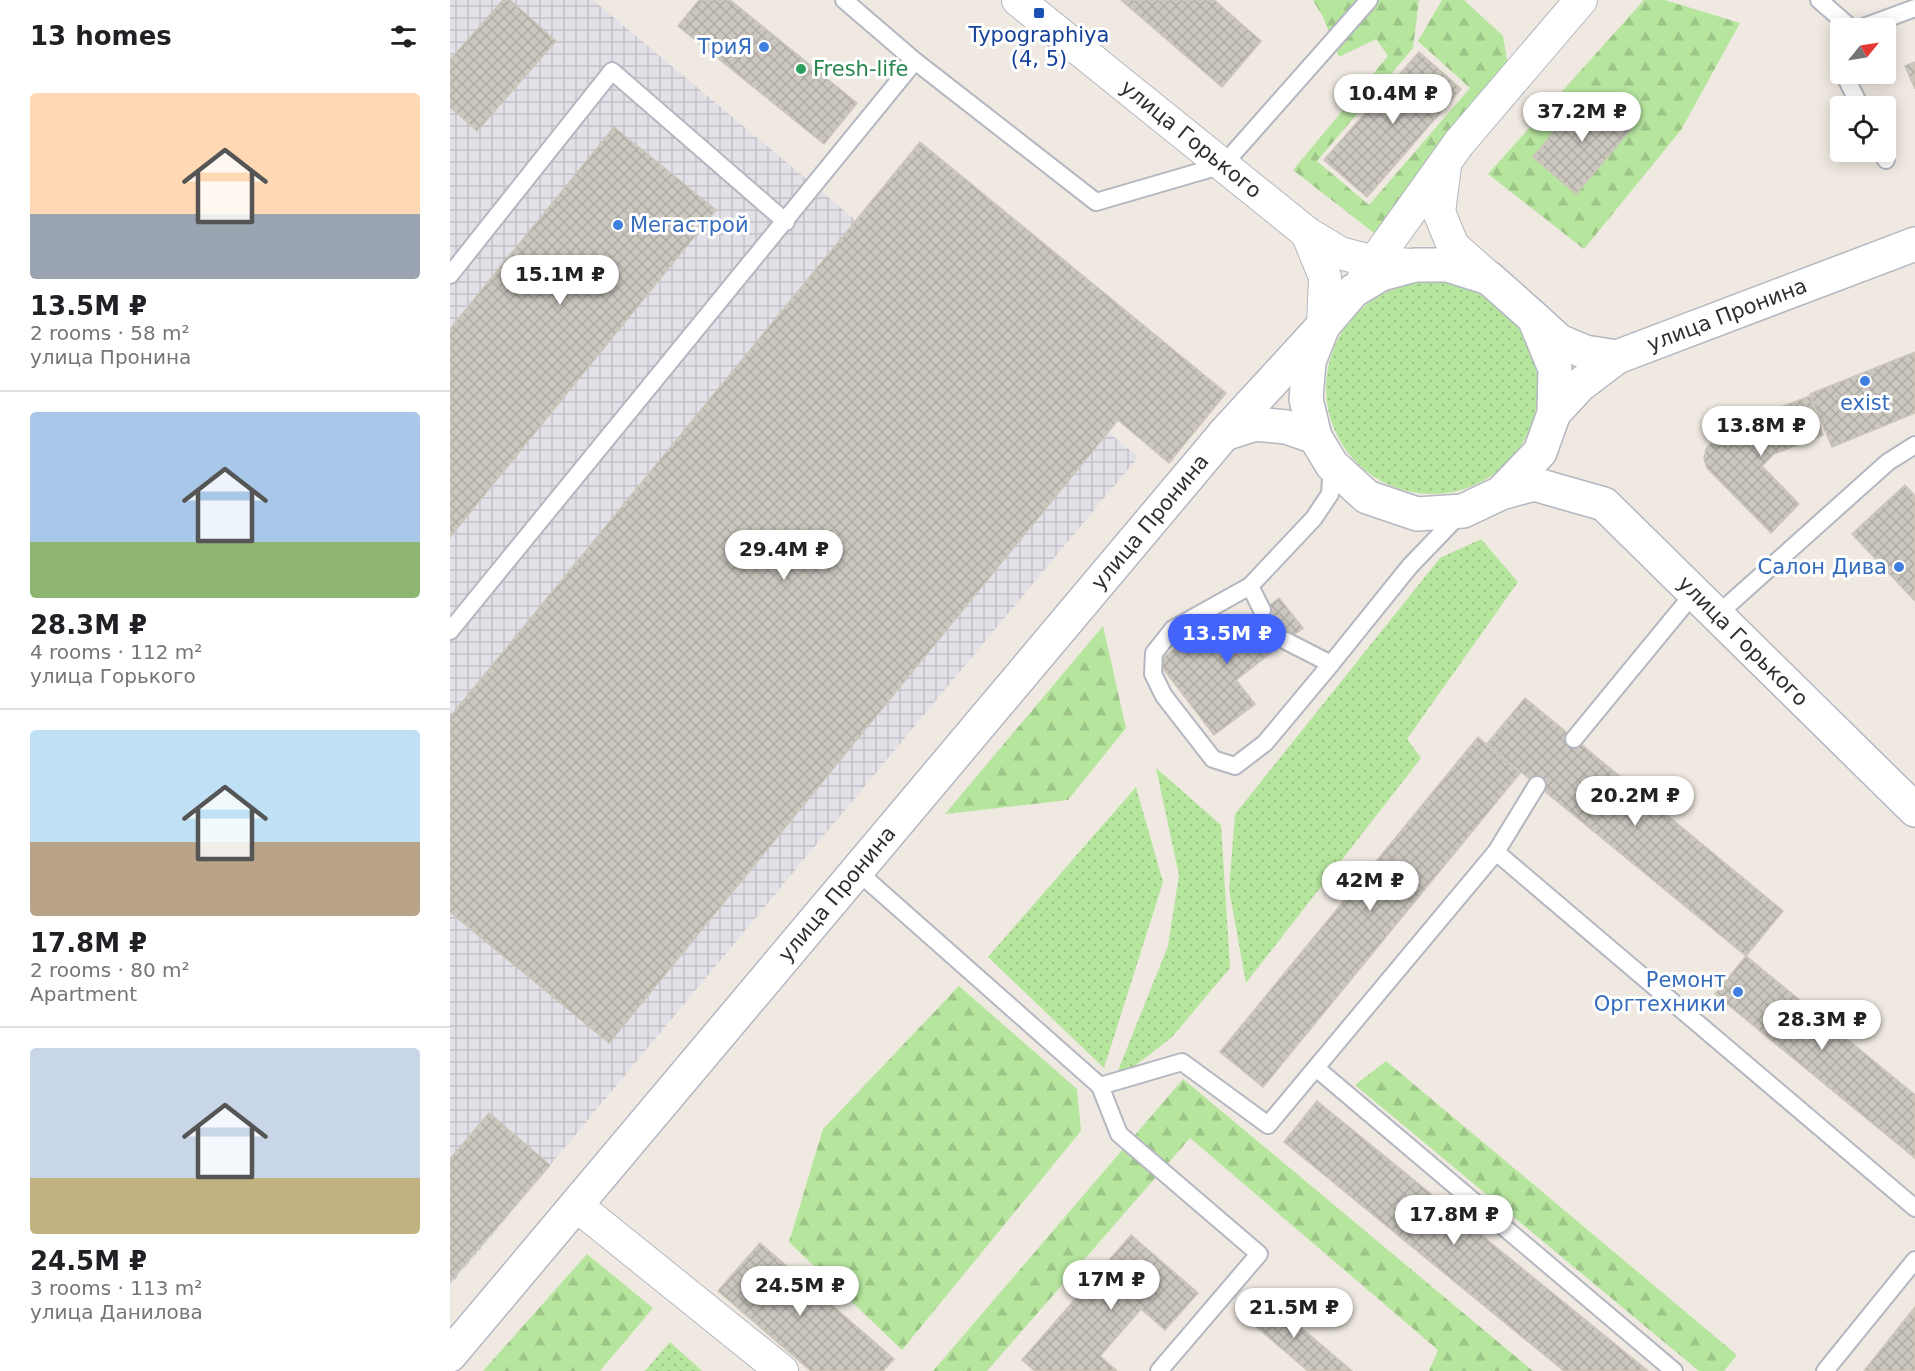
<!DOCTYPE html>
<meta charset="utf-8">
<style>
:root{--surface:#fff;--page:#f2f2f2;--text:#202124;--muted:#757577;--line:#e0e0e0;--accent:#4264fb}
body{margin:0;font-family:"DejaVu Sans",sans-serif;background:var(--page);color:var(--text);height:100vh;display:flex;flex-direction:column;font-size:22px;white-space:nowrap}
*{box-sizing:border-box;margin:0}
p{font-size:20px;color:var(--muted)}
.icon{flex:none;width:33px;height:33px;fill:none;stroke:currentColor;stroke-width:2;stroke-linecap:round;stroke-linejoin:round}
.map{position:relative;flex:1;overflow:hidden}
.drawer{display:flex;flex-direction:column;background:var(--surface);width:450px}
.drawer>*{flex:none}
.needle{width:39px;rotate:60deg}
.buttons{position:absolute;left:1380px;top:18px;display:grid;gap:12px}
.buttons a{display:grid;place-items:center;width:66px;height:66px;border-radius:6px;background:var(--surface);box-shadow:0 3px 15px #0003;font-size:30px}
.price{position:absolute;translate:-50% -51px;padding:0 14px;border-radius:21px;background:#fff;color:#222;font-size:20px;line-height:39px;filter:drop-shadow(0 2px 3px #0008)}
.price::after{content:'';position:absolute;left:50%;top:36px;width:18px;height:14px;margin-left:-9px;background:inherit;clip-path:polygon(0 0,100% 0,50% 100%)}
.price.active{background:var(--accent);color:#fff}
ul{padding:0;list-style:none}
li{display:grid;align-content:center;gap:12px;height:318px;padding:0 30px}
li+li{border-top:2px solid var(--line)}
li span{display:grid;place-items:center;height:186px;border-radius:6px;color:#555}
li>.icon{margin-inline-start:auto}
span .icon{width:108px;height:108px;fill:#fffc;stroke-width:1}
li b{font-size:26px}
h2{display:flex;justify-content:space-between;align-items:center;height:72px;padding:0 30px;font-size:26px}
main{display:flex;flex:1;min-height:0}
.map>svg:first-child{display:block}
.industrial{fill:url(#industrial-grid)}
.grass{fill:url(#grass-dots)}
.forest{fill:url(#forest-firs)}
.building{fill:url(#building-cross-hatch);stroke:#cbc5ba;stroke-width:1.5}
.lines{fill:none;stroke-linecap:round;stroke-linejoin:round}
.service-casing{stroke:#b4b7c1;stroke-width:20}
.minor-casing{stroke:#b4b7c1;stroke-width:34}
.tertiary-casing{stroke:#b4b7c1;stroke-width:36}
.secondary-casing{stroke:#b4b7c1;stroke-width:36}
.service{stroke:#fff;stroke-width:16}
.minor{stroke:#fff;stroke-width:32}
.tertiary{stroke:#fff;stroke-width:33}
.secondary{stroke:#fff;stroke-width:33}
.transit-dot{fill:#1a4fb4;stroke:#fff;stroke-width:2}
.shop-dot{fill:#3f7fe0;stroke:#fff;stroke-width:2}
.leisure-dot{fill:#2e9e5b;stroke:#fff;stroke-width:2}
.labels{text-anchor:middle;stroke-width:6;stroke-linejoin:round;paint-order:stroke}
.transit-label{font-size:21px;fill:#164399;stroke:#fff}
.shop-label{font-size:21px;fill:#366cbe;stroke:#fff;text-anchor:end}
.leisure-label{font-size:21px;fill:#27864d;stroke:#fff;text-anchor:start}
.street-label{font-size:21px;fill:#2e2e2e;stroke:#fff}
</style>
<main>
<section class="drawer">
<h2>13 homes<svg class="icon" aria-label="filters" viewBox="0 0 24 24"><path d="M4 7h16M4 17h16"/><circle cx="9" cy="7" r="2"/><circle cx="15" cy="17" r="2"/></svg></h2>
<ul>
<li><span style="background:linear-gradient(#ffd9b3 65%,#9aa5b1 0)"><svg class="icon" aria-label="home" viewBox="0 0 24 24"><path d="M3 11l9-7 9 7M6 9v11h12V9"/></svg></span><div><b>13.5M ₽</b><p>2 rooms · 58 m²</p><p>улица Пронина</p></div></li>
<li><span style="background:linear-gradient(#a9c7e8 70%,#8fb573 0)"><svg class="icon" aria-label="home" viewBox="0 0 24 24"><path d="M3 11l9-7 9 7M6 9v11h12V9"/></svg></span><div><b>28.3M ₽</b><p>4 rooms · 112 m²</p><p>улица Горького</p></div></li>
<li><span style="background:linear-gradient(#bfe0f5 60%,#b9a48a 0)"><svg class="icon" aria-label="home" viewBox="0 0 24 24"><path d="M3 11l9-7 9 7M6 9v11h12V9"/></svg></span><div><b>17.8M ₽</b><p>2 rooms · 80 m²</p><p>Apartment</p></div></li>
<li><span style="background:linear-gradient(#c9d6e8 70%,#c2b280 0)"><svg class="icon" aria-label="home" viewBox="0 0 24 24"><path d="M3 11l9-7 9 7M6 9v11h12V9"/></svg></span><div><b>24.5M ₽</b><p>3 rooms · 113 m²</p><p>улица Данилова</p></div></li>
</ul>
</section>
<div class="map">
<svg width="1465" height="1371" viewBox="0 0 1465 1371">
<defs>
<pattern id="industrial-grid" width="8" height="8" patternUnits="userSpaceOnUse" patternTransform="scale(1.5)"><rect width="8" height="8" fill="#e3e1e8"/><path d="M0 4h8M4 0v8" fill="none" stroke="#c3c1c7"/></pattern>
<pattern id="grass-dots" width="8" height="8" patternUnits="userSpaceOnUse" patternTransform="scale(1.5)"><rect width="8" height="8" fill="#b6e59e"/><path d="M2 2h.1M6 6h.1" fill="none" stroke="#9dc588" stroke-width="1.8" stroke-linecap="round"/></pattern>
<pattern id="forest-firs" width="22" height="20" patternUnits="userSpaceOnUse" patternTransform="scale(1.5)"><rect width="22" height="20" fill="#b6e59e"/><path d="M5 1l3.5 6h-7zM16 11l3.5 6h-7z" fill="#9dc588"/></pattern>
<pattern id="building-cross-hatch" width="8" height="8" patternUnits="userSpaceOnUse" patternTransform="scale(1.5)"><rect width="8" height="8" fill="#cbc7bf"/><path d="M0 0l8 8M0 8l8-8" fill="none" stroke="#afaba4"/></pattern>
</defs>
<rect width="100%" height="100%" fill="#efe9e1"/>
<!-- industrial -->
<polygon class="industrial" points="0,0 143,0 688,457 0,1286"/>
<!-- grass -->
<g class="grass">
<circle cx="982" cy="388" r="106"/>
<polygon points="1031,539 1068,582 957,739 971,758 796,983 779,889 785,814 990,558"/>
<polygon points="706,768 771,825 780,968 722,1037 663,1083 718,946 729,875"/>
<polygon points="686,787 713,882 654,1068 538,957"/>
<polygon points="220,1342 252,1371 195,1371"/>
</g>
<!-- forest -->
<g class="forest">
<polygon points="863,0 969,0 963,48 867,161 919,205 1020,88 968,41 992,0 1014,0 1053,36 1060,77 924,233 843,170 938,56 926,39 889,57 873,17"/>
<polygon points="1194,0 1215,0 1290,23 1231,130 1134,249 1038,174"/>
<polygon points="653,626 676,728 618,800 495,814"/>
<polygon points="509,986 627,1089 631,1131 452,1350 339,1242 373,1129"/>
<polygon points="936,1061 1287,1355 1274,1371 1249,1371 905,1085"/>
<polygon points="733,1079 1083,1371 979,1371 988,1350 740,1138 537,1371 483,1371"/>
<polygon points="137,1254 203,1308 150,1371 33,1371"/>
</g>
<!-- building -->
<g class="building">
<polygon points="53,0 60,0 106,41 27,131 0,107 0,60"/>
<polygon points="249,0 280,0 407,103 374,144 228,26"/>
<polygon points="671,0 764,0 811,41 772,87"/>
<polygon points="969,52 1011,89 917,197 874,160"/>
<polygon points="1465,62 1465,89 1455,66"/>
<polygon points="1137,92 1181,129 1126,194 1083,157"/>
<polygon points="164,127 266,210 0,537 0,329"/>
<polygon points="470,142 776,393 719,463 668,420 159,1043 0,912 0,717"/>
<polygon points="1465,352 1465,413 1382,447 1360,394"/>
<polygon points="1360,396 1373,435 1324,454 1312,466 1349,504 1321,533 1257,468 1254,459 1256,449 1288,413 1295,408 1302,409 1307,416"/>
<polygon points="1455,485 1465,496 1465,601 1402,534"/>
<polygon points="829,598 853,628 786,680 805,704 764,735 708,662 746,632 760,651"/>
<polygon points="1075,698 1333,911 1296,956 1037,744"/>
<polygon points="1028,737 1070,773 813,1087 770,1052"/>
<polygon points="1296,956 1465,1095 1465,1158 1265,994"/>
<polygon points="867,1101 1198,1371 1114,1371 834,1142"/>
<polygon points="39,1113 100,1165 0,1282 0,1159"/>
<polygon points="681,1235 748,1293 715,1330 691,1309 650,1356 667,1371 585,1371 572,1360"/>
<polygon points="310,1243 444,1359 433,1371 361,1371 268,1291"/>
<polygon points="815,1297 902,1371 858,1371 796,1318"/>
<polygon points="1465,1307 1465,1371 1414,1371"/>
</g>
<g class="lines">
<defs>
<g id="service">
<polyline points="394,0 465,61 646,202 773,165 919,0"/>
<polyline points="1369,0 1401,28"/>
<polyline points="1411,28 1465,8"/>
<polyline points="1394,74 1410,106"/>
<polyline points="1431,152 1436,160"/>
<polyline points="0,275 162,71 336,222"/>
<polyline points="800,586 723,629 704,653 703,674 714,696 763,759 785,766 815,743 881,664"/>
<polyline points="812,610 800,586 864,518 880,494 882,465"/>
<polyline points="1267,615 1438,462 1465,445"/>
<polyline points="0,631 465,61"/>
<polyline points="836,641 881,664 960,566 1010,514"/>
<polyline points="1124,739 1244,593"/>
<polyline points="1046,852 1087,785"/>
<polyline points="407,871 650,1086 732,1062 818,1125 1046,852 1465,1208"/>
<polyline points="866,1068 1224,1371"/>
<polyline points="650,1086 669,1134 809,1254 709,1371"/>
<polyline points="1375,1371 1465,1260"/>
</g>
<g id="minor">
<polyline points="568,0 857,233 890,253 924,262 961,265"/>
<polyline points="995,166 989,212 1003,246 1039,278"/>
<polyline points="857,233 875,277 873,326"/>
<polyline points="914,276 1009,143 1131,0"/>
<polyline points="126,1205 332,1371"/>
</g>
<polyline id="tertiary" points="1051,493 1084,484 1154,504 1465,810"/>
<g id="secondary">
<polyline points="1084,318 1105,369 1104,413 1090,452 1051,493 1013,511 967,514 917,497 882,465 865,437 856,399 859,361 873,326 903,291 931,274 965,265 998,265 1039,278 1084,318 1109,341 1135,352 1167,357"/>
<polyline points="1104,413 1130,385 1167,357 1465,244"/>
<polyline points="774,434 805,424 836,427 865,437"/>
<polyline points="0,1355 774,434 873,326"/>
</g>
</defs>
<!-- service casing -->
<use href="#service" class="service-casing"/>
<!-- minor casing -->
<use href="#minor" class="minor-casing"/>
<!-- tertiary casing -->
<use href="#tertiary" class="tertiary-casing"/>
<!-- secondary casing -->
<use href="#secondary" class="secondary-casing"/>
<!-- service -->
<use href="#service" class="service"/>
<!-- minor -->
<use href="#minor" class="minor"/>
<!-- tertiary -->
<use href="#tertiary" class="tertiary"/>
<!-- secondary -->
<use href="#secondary" class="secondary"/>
</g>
<!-- markers -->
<rect class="transit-dot" x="583" y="7" width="12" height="12" rx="3"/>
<g class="shop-dot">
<circle cx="314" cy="47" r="6"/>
<circle cx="168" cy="225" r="6"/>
<circle cx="1415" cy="381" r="6"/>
<circle cx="1449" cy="567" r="6"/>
<circle cx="1288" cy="992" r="6"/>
</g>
<circle class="leisure-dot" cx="351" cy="69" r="6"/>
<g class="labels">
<!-- transit labels -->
<g class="transit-label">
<text x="589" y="42">Typographiya<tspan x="589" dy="24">(4, 5)</tspan></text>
</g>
<!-- shop labels -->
<g class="shop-label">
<text x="302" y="54">ТриЯ</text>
<text x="180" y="232" text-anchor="start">Мегастрой</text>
<text x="1415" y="410" text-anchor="middle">exist</text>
<text x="1437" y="574">Салон Дива</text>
<text x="1276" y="987">Ремонт<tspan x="1276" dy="24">Оргтехники</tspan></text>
</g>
<!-- leisure labels -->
<g class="leisure-label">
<text x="363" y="76">Fresh-life</text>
</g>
<!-- street labels -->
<g class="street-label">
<text transform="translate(741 139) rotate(39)" y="7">улица Горького</text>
<text transform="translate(1277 315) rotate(-21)" y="7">улица Пронина</text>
<text transform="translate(700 522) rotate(-50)" y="7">улица Пронина</text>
<text transform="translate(1293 641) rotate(45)" y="7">улица Горького</text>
<text transform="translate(387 894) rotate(-50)" y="7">улица Пронина</text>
</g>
</g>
</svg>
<div class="buttons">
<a><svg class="needle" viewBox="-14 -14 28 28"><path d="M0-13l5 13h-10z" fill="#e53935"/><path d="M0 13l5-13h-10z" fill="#757577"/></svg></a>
<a><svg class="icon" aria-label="locate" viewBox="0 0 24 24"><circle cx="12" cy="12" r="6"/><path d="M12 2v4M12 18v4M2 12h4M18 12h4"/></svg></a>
</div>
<b class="price" style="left:943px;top:125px">10.4M ₽</b>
<b class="price" style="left:1132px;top:143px">37.2M ₽</b>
<b class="price" style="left:110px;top:306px">15.1M ₽</b>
<b class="price" style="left:1311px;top:457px">13.8M ₽</b>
<b class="price" style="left:334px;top:581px">29.4M ₽</b>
<b class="price active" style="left:777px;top:665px">13.5M ₽</b>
<b class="price" style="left:1185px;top:827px">20.2M ₽</b>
<b class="price" style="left:920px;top:912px">42M ₽</b>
<b class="price" style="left:1372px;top:1051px">28.3M ₽</b>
<b class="price" style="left:1004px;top:1246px">17.8M ₽</b>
<b class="price" style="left:661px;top:1311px">17M ₽</b>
<b class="price" style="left:350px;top:1317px">24.5M ₽</b>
<b class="price" style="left:844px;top:1339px">21.5M ₽</b>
</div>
</main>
